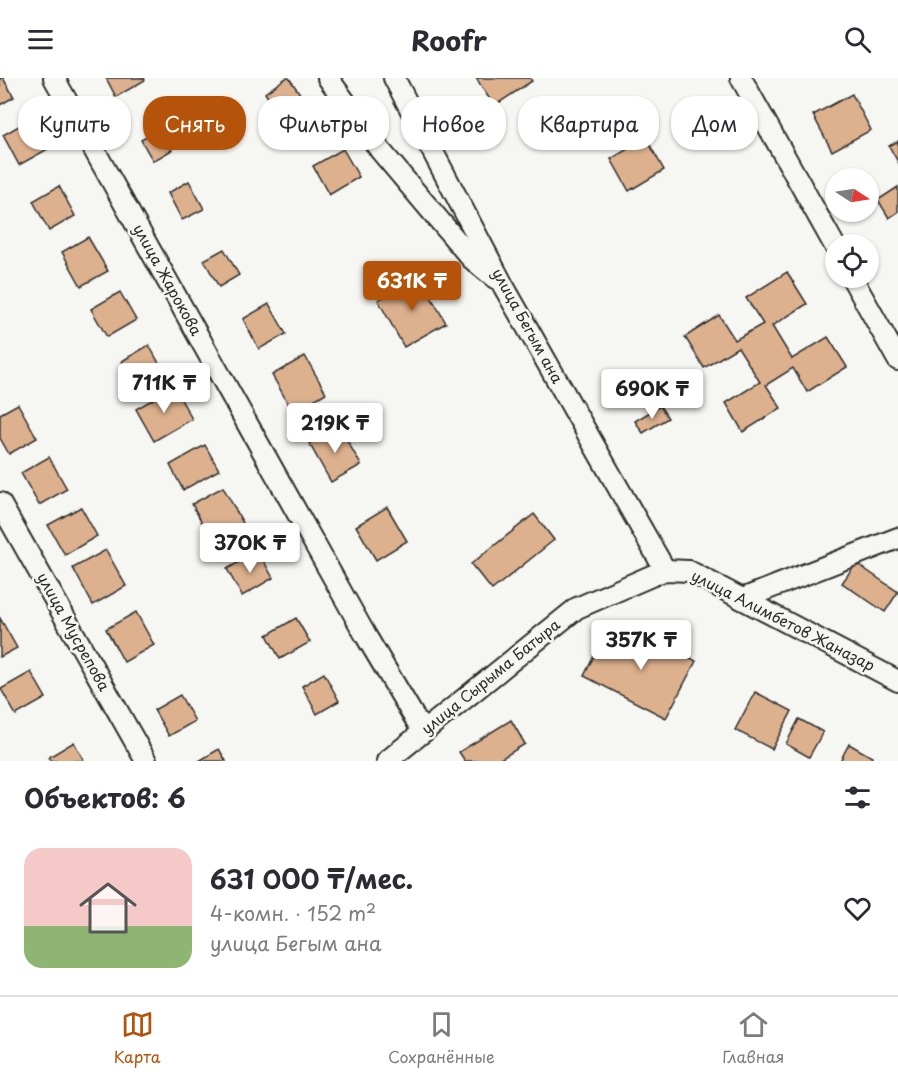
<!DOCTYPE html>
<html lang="ru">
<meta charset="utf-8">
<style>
:root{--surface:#fff;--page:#f2f2f3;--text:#2b2b33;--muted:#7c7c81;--line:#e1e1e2;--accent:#b45309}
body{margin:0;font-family:"Playpen Sans",sans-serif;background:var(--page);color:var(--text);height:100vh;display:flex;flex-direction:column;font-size:22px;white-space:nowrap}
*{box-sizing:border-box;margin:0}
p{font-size:20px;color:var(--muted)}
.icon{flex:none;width:33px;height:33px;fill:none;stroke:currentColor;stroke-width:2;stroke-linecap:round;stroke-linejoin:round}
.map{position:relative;height:683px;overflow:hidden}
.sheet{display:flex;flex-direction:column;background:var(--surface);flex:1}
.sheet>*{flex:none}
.top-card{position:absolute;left:18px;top:18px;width:862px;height:54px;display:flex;gap:12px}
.needle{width:39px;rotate:102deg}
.fabs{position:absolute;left:825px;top:90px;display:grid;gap:12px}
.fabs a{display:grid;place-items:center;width:54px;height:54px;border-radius:50%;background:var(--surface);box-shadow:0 2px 4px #0004;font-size:30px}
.price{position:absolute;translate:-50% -51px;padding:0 14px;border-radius:6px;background:#fff;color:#222;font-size:20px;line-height:39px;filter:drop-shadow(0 2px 3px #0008)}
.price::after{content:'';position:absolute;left:50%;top:36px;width:18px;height:14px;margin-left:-9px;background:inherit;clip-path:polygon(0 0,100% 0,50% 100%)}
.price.current{background:var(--accent);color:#fff}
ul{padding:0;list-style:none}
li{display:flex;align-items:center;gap:18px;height:150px;padding:0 24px}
li span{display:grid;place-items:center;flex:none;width:168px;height:120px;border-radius:18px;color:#555}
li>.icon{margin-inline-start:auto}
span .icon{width:72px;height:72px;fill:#fffc;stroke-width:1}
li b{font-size:26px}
h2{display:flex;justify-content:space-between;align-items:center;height:72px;padding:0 24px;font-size:26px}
.pill{padding:0 21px;border-radius:24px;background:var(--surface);box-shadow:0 2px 4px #0004;font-size:21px;line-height:54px}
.pill.current{background:var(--accent);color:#fff}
header{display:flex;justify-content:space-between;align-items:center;height:78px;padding:0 24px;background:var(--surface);font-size:27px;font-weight:700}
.tab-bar{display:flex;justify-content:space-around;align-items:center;height:84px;border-top:2px solid var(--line);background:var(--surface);font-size:16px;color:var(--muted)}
.tab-bar a{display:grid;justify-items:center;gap:3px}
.tab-bar .current{color:var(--accent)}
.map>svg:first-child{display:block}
.building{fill:#ddb18e;stroke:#2b2b2b;stroke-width:1.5}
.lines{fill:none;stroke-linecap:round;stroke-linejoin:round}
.minor-casing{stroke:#2b2b2b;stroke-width:24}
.minor{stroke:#f6f6f2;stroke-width:20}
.labels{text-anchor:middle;stroke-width:5;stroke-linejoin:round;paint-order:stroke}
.street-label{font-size:15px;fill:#2b2b2b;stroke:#f6f6f2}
</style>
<header><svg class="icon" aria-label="menu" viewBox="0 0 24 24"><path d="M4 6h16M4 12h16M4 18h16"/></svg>Roofr<svg class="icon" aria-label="search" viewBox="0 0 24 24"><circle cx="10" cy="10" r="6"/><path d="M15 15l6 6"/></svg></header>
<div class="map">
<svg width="898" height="683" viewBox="0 0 898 683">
<rect width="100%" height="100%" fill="#f6f6f2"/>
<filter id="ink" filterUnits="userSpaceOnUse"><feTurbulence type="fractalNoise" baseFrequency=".0167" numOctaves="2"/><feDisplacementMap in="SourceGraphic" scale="12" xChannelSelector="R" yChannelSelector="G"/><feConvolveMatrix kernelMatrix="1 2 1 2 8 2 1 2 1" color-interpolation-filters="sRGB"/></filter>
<g filter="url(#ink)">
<!-- building -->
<g class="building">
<polygon points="0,0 3,0 14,19 0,27"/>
<polygon points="106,0 144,0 145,2 116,19"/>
<polygon points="286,0 289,0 310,30 286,47 265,15"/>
<polygon points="476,0 530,0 532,3 494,28"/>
<polygon points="852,16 871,52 832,73 813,37"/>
<polygon points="31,41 48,71 19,87 3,57"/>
<polygon points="160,51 172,72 153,83 141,62"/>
<polygon points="646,60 664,92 629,113 611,81"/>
<polygon points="898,63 898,84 889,68"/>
<polygon points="343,71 359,99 329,117 313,88"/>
<polygon points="189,103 204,131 182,142 168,115"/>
<polygon points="59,108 75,138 49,153 33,123"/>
<polygon points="898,109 898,134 889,140 878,122"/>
<polygon points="88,159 108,193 81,208 62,174"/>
<polygon points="224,171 239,197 219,209 204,182"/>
<polygon points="787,194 807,226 772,248 792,281 828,259 847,289 807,314 793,290 766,307 781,330 743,354 726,325 760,304 738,269 704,290 685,259 719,237 735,262 763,246 746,220"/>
<polygon points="419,198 446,245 404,269 378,222"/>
<polygon points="120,214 136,242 107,259 91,231"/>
<polygon points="269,226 286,256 259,271 243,241"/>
<polygon points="149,267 161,289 134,304 122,283"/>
<polygon points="305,278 326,315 293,334 272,297"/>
<polygon points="174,309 192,341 154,363 136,331"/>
<polygon points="18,326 37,360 9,376 0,360 0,336"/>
<polygon points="660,328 668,340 643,355 635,343"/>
<polygon points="339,348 361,387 331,404 309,365"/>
<polygon points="205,367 219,392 183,412 170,387"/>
<polygon points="49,379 67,411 39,427 21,395"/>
<polygon points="223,409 244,447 213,465 192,426"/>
<polygon points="81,429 97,458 65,477 48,447"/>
<polygon points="387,429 407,463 376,482 356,448"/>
<polygon points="534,436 554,462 492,512 471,486"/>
<polygon points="106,472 126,508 93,527 73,490"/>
<polygon points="258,473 273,500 242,518 227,491"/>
<polygon points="856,485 898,514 885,534 842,505"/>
<polygon points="136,534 154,567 124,584 106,551"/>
<polygon points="0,540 17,570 0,579"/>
<polygon points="296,540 310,564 280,581 267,557"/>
<polygon points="642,555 696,583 666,640 584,598 601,564"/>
<polygon points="31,594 46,620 16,637 1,611"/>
<polygon points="324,595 339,623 317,636 302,608"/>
<polygon points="755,614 792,633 772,671 735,652"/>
<polygon points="180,617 195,643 169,658 154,632"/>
<polygon points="799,641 823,654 809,679 786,666"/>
<polygon points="511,642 525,666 497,683 465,683 459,674"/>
<polygon points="74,664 84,683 51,683 49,679"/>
<polygon points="849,666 872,679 870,683 840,683"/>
<polygon points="219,671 226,683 199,683"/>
</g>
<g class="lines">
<defs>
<g id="minor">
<polyline points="54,0 366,558 423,654"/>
<polyline points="328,0 380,72 471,180 495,200"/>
<polyline points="394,0 504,209 665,492"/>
<polyline points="741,0 836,170"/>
<polyline points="852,200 898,282"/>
<polyline points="0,425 146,683"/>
<polyline points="742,521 898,460"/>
<polyline points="387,683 577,530 665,492 689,493 898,603"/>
</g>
</defs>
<!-- minor casing -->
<use href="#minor" class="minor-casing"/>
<!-- minor -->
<use href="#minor" class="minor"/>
</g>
</g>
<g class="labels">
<!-- street labels -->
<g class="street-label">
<text transform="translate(167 202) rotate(61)" y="5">улица Жарокова</text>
<text transform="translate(527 248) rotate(61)" y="5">улица Бегым ана</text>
<text transform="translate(783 543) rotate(27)" y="5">улица Алимбетов Жаназар</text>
<text transform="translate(73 554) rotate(61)" y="5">улица Мусрепова</text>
<text transform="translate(491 599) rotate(-39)" y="5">улица Сырыма Батыра</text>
</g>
</g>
</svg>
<div class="fabs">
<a><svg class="needle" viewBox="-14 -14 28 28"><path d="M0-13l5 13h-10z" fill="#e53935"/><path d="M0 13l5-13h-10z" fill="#7c7c81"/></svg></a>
<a><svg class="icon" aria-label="locate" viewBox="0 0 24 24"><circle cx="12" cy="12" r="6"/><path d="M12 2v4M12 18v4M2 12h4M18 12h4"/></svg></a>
</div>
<b class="price current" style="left:412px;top:234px">631K ₸</b>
<b class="price" style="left:164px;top:336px">711K ₸</b>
<b class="price" style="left:652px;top:342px">690K ₸</b>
<b class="price" style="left:335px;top:376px">219K ₸</b>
<b class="price" style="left:250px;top:496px">370K ₸</b>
<b class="price" style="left:641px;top:593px">357K ₸</b>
<div class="top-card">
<a class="pill">Купить</a>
<a class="pill current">Снять</a>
<a class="pill">Фильтры</a>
<a class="pill">Новое</a>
<a class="pill">Квартира</a>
<a class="pill">Дом</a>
</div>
</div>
<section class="sheet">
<h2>Объектов: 6<svg class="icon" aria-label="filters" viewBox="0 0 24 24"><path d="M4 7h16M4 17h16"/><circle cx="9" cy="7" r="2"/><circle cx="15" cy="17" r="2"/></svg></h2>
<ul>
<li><span style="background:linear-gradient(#f6c9c9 65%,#8fb573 0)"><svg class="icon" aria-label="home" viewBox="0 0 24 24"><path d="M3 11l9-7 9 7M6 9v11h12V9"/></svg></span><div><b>631 000 ₸/мес.</b><p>4-комн. · 152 m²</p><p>улица Бегым ана</p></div><svg class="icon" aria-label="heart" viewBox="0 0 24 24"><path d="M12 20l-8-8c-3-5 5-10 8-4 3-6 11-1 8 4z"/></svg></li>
</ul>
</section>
<nav class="tab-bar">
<a class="current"><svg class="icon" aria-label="map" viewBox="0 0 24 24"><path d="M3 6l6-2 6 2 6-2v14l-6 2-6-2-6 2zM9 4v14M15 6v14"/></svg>Карта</a>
<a><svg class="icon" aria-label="saved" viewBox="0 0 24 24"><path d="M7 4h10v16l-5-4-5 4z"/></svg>Сохранённые</a>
<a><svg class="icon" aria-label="home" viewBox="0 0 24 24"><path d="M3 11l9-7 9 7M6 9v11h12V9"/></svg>Главная</a>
</nav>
